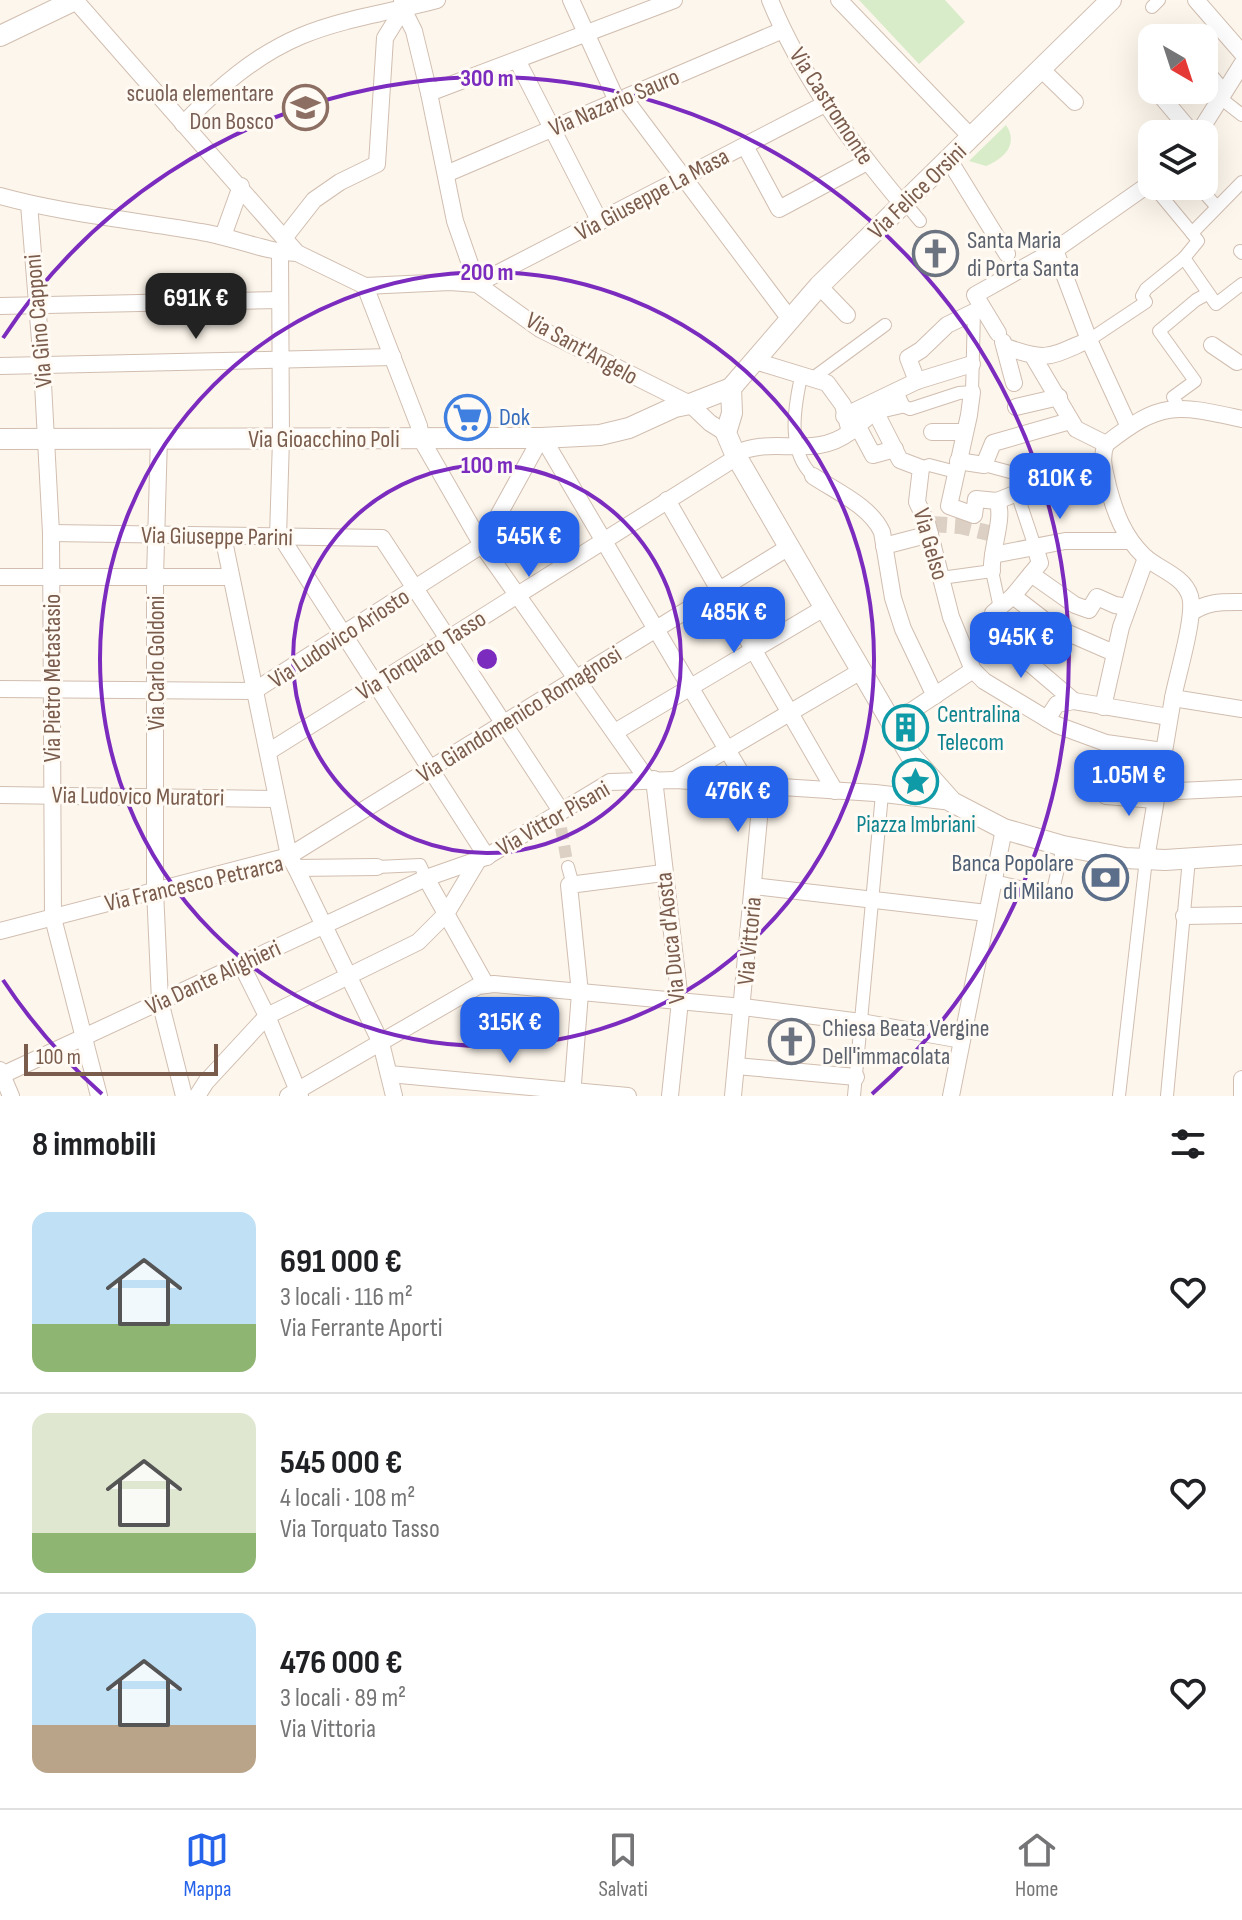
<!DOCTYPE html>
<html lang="it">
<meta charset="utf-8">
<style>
:root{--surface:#fff;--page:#f2f2f2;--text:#202124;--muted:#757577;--line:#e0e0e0;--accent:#2563eb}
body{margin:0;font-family:"Sofia Sans Condensed",sans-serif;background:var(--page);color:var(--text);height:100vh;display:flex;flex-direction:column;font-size:30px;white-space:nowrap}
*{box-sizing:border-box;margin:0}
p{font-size:26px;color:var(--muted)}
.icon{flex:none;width:44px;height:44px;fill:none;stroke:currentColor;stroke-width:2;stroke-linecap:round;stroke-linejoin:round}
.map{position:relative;height:1096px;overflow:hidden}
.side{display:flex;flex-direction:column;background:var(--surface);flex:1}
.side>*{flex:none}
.needle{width:52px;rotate:141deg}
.tools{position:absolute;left:1138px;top:24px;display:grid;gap:16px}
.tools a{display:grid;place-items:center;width:80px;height:80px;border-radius:16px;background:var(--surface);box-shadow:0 8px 32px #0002;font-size:40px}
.scale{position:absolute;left:24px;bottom:20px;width:194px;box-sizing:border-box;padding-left:8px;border:4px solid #7a5c4d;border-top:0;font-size:22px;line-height:28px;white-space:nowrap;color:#7a5c4d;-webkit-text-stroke:6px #fffaf3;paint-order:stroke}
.price{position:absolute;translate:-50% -68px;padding:0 18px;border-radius:16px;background:var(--accent);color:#fff;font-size:26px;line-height:52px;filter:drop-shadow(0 2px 4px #0008)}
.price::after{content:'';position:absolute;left:50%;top:48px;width:24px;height:18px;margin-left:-12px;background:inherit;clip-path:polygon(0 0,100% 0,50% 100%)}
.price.current{background:#222;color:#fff}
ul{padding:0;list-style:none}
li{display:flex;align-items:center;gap:24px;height:200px;padding:0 32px}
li+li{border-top:2px solid var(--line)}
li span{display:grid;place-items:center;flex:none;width:224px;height:160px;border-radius:16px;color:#555}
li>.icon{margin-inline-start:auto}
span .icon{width:96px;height:96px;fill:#fffc;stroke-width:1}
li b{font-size:34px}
h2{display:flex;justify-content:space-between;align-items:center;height:96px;padding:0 32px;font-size:34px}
.menu{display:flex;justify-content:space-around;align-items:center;height:112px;border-top:2px solid var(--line);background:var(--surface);font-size:22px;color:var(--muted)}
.menu a{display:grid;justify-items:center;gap:4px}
.menu .current{color:var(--accent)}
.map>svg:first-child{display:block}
.green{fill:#d8ecc9}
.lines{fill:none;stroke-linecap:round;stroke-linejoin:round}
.pedestrian-tunnel{stroke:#dcd0c4;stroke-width:12;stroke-dasharray:12 6;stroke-linecap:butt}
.minor-tunnel{stroke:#dcd0c4;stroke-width:16;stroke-dasharray:16 8;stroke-linecap:butt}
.pedestrian-casing{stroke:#d1beb0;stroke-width:14}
.minor-casing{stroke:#d1beb0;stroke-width:18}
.tertiary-casing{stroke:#d1beb0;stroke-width:22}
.pedestrian{stroke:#fff;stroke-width:12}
.minor{stroke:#fff;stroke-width:16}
.tertiary{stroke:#fff;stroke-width:20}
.ring{fill:none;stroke:#7b2cbf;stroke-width:4}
.labels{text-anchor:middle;stroke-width:6;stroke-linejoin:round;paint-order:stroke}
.education-label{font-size:24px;fill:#785e54;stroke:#fffaf3;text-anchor:end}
.street-label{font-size:24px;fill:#7a5c4d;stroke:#fffaf3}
.worship-label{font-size:24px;fill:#5b616d;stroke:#fffaf3;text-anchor:start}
.shop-label{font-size:24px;fill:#366cbe;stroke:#fffaf3;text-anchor:start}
.culture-label{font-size:24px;fill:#0d838f;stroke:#fffaf3;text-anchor:start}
.service-label{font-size:24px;fill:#4e5e75;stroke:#fffaf3;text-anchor:end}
.centre{fill:#7b2cbf;stroke:#fffaf3;stroke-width:4}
.ring-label{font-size:24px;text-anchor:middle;font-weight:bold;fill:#7b2cbf;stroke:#fffaf3;stroke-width:6;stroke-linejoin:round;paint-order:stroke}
</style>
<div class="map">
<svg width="1242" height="1096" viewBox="0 0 1242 1096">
<rect width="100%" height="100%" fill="#fdf6ec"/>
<!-- green -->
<g class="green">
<polygon points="859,0 945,0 965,22 919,64"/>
<path d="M1006 125C1019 144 1004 159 986 166L969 161Z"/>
</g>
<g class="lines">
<!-- pedestrian-tunnel -->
<polyline class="pedestrian-tunnel" points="561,828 568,867"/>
<!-- minor-tunnel -->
<polyline class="minor-tunnel" points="931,524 960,526 993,534"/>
<defs>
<g id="pedestrian">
<polyline points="1152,7 1159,0"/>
<polyline points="1219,97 1242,115"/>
<polyline points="1153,186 1192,233"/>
<polyline points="1198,186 1217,207"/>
<polyline points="905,203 920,221"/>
<polyline points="1240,251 1242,253"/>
<polyline points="1184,258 1216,304 1242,284"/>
<polyline points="1089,340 1146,302 1142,296 1146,289 1184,258 1198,241 1192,233 1242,182"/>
<path d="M801 377C794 409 787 451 813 476"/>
<polyline points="813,378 885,325"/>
<polyline points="901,405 910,409 959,393 972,392 974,311"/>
<polyline points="1180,409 1173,397 1195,381 1159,331 1196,300 1207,294"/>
<polyline points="984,465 1010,472 1047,473 1060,484"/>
<polyline points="921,468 929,465 956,472"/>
<polyline points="1060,484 1065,487 1107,481"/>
<polyline points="1035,547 1017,493 1060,484"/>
<polyline points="941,578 992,571 1000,608"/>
<polyline points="377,867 420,865 426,878"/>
<polyline points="568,867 573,885"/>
<polyline points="994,881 1052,895 1063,846"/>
<polyline points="854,1096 882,794"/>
<polyline points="1119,1096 1146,859"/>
<polyline points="1167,1096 1189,859"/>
</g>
<g id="minor">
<polyline points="75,0 297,253 365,286 450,282 477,284 540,329 690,404 710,423 726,433"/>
<polyline points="402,0 403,9 414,31 429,93 455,221 477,284"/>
<polyline points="571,0 617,101"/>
<path d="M770 0C801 76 851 143 903 205"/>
<polyline points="839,0 972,138"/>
<polyline points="1196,0 1242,53"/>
<polyline points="517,60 600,222"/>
<polyline points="1041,69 1075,102"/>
<polyline points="1204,69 1223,92"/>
<polyline points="1156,90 1193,134"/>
<polyline points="429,93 674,0"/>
<polyline points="624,98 789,318"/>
<path d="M183 124C218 88 254 56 301 36 344 18 392 12 437 0"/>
<polyline points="1198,134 1242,64"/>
<polyline points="745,146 779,209 867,162"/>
<polyline points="949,160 1007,254"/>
<polyline points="446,174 783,30"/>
<path d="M0 196C65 214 134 220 201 232 234 237 264 252 297 253"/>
<polyline points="29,204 42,365 51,533 53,918 99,1096"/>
<polyline points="223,236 241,186"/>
<polyline points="285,237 314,200 340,182 377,164 385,38 403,9"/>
<polyline points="1055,250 1089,340 1129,427"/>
<polyline points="477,284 827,103"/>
<polyline points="365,286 419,426 421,439 482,545 647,779"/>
<polyline points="819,286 847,315"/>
<polyline points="0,306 280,300"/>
<polyline points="998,333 975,295 1055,250 1152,182"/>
<polyline points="1003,342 1014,383"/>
<polyline points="1212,345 1237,362"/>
<path d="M1006 347C1048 362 1049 357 1089 340"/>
<polyline points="1034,358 1076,429 1106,444"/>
<polyline points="755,361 827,383 843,405 850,432 875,411 901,405 895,392"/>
<polyline points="0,366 393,357"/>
<polyline points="917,381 908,358 921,350 947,325 982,308"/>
<polyline points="972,392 969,415 949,506 974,515 976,499 997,501 1017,493"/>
<polyline points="1016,407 1059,397"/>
<polyline points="875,411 900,460 921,468 917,502 927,523 951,617 973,670 984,681 1057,725 1106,743 1163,751"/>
<polyline points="844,416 917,381 972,364"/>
<polyline points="857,425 873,455 895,449"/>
<polyline points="932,432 964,432"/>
<polyline points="159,437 155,577 155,890 160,1001 184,1096"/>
<polyline points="543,438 748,785"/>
<path d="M1106 444C1100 459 1105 472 1108 486 1115 513 1124 537 1144 556 1159 570 1183 575 1190 596 1196 615 1177 676 1173 698L1242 709"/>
<path d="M1106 444C1161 401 1175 404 1242 419"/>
<path d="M735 454C771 435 814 460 850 432"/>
<polyline points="958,461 984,465 993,443 1070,421"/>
<path d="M813 476C837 492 870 506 882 532L893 598 903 629 935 696"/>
<polyline points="667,500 835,791"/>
<polyline points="51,533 382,538 561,811"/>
<polyline points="223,536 289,856 789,547"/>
<polyline points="278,537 281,439 280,253"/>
<polyline points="281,537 487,857"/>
<polyline points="884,546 930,534"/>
<polyline points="1035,547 1040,563 1013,596 993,613 1020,655 1074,701"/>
<polyline points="993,555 1065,541 1130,541"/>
<path d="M992 571C990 551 1005 517 997 501"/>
<polyline points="1031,574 1075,605 1089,610 1097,597 1115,605 1128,607"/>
<polyline points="0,577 231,577"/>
<polyline points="1013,596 1052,626 1114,653"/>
<path d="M1191 613C1207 601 1222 602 1242 602"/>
<polyline points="0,689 254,691 482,545 541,438"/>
<polyline points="1103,707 1121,627 1146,558"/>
<polyline points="1047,719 1057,704 1074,701 1169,717"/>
<polyline points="892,724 973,670"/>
<polyline points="615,732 824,608"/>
<polyline points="268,752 737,457"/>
<polyline points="654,779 680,1001 670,1096"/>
<polyline points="675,780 861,671"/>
<polyline points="1157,792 1242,788"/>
<polyline points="0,795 277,799"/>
<polyline points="1106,796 1155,800"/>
<polyline points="1146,859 1173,698"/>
<polyline points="296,868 381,1043 394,1096"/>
<polyline points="426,878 486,985"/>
<polyline points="753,886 987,913"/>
<polyline points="1184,916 1242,915"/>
<polyline points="0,931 289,856 296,868 377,867"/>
<polyline points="241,964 267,1016 300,1096"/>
<polyline points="736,1066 856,1077"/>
<polyline points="0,1070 11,1096"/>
<polyline points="389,1074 628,1096"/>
<polyline points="0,1076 426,878 486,857 610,782 675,780 875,793 952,802"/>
<polyline points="197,1096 206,1082 267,1016 418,942 446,914 477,862"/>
<polyline points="288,1096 478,986 494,984 743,1007 861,1022 962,1040"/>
<polyline points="572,1096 580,993 569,885 663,873"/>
<polyline points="733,1096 762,786"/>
<polyline points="951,1096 1004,829"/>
<polyline points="1242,1096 1242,1079"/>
</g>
<g id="tertiary">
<polyline points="0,36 75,0"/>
<polyline points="731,388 732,413 726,433 735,454 911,756 952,802 1004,829 1063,846 1125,858 1165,860 1242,855"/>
<polyline points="0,439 541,438 600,435 629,428 675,407 690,404 731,388 819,286 1111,0"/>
</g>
</defs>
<!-- pedestrian casing -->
<use href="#pedestrian" class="pedestrian-casing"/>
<!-- minor casing -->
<use href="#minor" class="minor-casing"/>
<!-- tertiary casing -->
<use href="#tertiary" class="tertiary-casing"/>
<!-- pedestrian -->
<use href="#pedestrian" class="pedestrian"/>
<!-- minor -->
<use href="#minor" class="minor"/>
<!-- tertiary -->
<use href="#tertiary" class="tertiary"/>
</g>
<!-- distance rings -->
<g class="ring">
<circle cx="487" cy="659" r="194"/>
<circle cx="487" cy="659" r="387"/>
<path d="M102 1094A581 581 0 0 1 3 980M3 338A581 581 0 1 1 872 1094"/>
</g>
<!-- icons -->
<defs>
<symbol id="school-ring" viewBox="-11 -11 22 22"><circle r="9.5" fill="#fffaf3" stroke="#8d6e63" stroke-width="1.5"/><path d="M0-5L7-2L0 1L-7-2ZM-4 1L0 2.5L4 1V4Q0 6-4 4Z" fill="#8d6e63"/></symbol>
<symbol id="church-ring" viewBox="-11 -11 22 22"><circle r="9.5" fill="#fffaf3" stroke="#6b7280" stroke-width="1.5"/><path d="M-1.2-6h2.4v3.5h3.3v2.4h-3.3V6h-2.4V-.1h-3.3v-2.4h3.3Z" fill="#6b7280"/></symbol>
<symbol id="supermarket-ring" viewBox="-11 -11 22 22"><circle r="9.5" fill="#fffaf3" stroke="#3f7fe0" stroke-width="1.5"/><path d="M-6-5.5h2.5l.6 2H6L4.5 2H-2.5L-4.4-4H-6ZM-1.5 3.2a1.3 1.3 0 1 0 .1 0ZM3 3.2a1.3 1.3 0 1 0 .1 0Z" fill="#3f7fe0"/></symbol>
<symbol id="building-ring" viewBox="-11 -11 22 22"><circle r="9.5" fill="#fffaf3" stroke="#0f9aa8" stroke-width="1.5"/><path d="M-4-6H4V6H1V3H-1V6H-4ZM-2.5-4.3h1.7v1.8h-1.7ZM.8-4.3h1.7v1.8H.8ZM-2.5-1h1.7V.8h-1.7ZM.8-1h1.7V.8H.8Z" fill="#0f9aa8"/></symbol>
<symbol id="sight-ring" viewBox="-11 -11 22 22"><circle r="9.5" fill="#fffaf3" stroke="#0f9aa8" stroke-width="1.5"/><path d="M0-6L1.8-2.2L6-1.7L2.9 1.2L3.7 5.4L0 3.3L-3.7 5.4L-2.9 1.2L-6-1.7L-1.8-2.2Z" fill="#0f9aa8"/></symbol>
<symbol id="bank-ring" viewBox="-11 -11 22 22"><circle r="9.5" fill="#fffaf3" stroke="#5c6f8a" stroke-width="1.5"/><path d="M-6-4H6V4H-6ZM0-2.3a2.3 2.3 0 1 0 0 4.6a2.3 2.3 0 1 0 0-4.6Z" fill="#5c6f8a"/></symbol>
</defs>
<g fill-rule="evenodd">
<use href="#school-ring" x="280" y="82" width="51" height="51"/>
<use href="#church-ring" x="910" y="228" width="51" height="51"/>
<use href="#supermarket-ring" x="442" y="392" width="51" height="51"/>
<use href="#building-ring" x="880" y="702" width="51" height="51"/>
<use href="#sight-ring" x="890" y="756" width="51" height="51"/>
<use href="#bank-ring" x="1080" y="852" width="51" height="51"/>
<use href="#church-ring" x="766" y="1016" width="51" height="51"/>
</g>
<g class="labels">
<!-- education labels -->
<g class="education-label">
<text x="274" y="101">scuola elementare<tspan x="274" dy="28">Don Bosco</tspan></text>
</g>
<!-- street labels -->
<g class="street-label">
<text transform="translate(614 102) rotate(-23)" y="8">Via Nazario Sauro</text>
<text transform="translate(832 106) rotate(57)" y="8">Via Castromonte</text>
<text transform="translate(917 191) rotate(-44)" y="8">Via Felice Orsini</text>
<text transform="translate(652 194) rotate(-28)" y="8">Via Giuseppe La Masa</text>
<text transform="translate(38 321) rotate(-95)" y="8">Via Gino Capponi</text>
<text transform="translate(582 348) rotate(29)" y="8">Via Sant'Angelo</text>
<text x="324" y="447">Via Gioacchino Poli</text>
<text transform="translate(217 536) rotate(1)" y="8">Via Giuseppe Parini</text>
<text transform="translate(931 544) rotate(74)" y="8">Via Gelso</text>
<text transform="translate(339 638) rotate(-33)" y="8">Via Ludovico Ariosto</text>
<text transform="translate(421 655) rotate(-32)" y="8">Via Torquato Tasso</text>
<text transform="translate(156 663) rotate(-90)" y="8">Via Carlo Goldoni</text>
<text transform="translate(52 678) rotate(-90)" y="8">Via Pietro Metastasio</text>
<text transform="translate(519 714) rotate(-32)" y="8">Via Giandomenico Romagnosi</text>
<text transform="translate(138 796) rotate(1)" y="8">Via Ludovico Muratori</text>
<text transform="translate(553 818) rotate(-30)" y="8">Via Vittor Pisani</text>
<text transform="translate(194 883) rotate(-13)" y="8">Via Francesco Petrarca</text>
<text transform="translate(670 938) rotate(-96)" y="8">Via Duca d'Aosta</text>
<text transform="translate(749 941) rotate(-85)" y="8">Via Vittoria</text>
<text transform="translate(213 977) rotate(-25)" y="8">Via Dante Alighieri</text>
</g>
<!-- worship labels -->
<g class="worship-label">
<text x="967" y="248">Santa Maria<tspan x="967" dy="28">di Porta Santa</tspan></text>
<text x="822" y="1036">Chiesa Beata Vergine<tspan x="822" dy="28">Dell'immacolata</tspan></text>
</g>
<!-- shop labels -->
<g class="shop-label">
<text x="499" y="425">Dok</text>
</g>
<!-- culture labels -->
<g class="culture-label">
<text x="937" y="722">Centralina<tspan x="937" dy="28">Telecom</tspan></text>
<text x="916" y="832" text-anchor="middle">Piazza Imbriani</text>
</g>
<!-- service labels -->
<g class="service-label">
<text x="1074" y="871">Banca Popolare<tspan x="1074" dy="28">di Milano</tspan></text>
</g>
</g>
<circle cx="487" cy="659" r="12" class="centre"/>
<g class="ring-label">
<text x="487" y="86">300 m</text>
<text x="487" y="280">200 m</text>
<text x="487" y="473">100 m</text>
</g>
</svg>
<div class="tools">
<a><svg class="needle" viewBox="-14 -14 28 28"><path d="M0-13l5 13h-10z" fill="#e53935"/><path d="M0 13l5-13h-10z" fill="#757577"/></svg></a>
<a><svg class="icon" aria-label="layers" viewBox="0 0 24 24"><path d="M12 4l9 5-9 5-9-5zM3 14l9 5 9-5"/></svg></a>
</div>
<div class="scale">100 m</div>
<b class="price current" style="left:196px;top:341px">691K €</b>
<b class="price" style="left:1060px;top:521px">810K €</b>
<b class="price" style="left:529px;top:579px">545K €</b>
<b class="price" style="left:734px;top:655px">485K €</b>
<b class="price" style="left:1021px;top:680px">945K €</b>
<b class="price" style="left:1129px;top:818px">1.05M €</b>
<b class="price" style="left:738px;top:834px">476K €</b>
<b class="price" style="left:510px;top:1065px">315K €</b>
</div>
<section class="side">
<h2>8 immobili<svg class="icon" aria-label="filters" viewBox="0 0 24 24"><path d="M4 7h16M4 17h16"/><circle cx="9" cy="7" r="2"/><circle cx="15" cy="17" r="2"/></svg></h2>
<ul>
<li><span style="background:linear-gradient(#bfe0f5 70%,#8fb573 0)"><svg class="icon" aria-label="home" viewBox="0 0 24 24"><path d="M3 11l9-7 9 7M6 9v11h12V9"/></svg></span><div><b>691 000 €</b><p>3 locali · 116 m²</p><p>Via Ferrante Aporti</p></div><svg class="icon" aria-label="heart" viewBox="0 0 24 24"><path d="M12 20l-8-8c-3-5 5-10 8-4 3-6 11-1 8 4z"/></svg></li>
<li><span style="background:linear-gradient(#dfe7d0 75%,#8fb573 0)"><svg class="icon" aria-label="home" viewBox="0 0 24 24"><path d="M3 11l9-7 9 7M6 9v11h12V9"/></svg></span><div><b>545 000 €</b><p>4 locali · 108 m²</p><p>Via Torquato Tasso</p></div><svg class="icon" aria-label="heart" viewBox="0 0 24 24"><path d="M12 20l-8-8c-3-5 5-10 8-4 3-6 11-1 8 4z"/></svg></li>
<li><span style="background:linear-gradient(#bfe0f5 70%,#b9a48a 0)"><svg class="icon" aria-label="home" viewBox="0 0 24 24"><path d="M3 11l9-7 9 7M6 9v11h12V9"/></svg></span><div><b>476 000 €</b><p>3 locali · 89 m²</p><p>Via Vittoria</p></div><svg class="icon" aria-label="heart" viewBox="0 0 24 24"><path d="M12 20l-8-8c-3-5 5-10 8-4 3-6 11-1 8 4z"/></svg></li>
</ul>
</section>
<nav class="menu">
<a class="current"><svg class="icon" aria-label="map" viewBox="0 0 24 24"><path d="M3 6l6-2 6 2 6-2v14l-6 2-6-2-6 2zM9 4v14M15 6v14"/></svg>Mappa</a>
<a><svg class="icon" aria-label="saved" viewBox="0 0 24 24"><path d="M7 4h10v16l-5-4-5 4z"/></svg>Salvati</a>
<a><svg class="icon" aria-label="home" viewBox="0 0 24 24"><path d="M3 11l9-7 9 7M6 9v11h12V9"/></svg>Home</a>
</nav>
